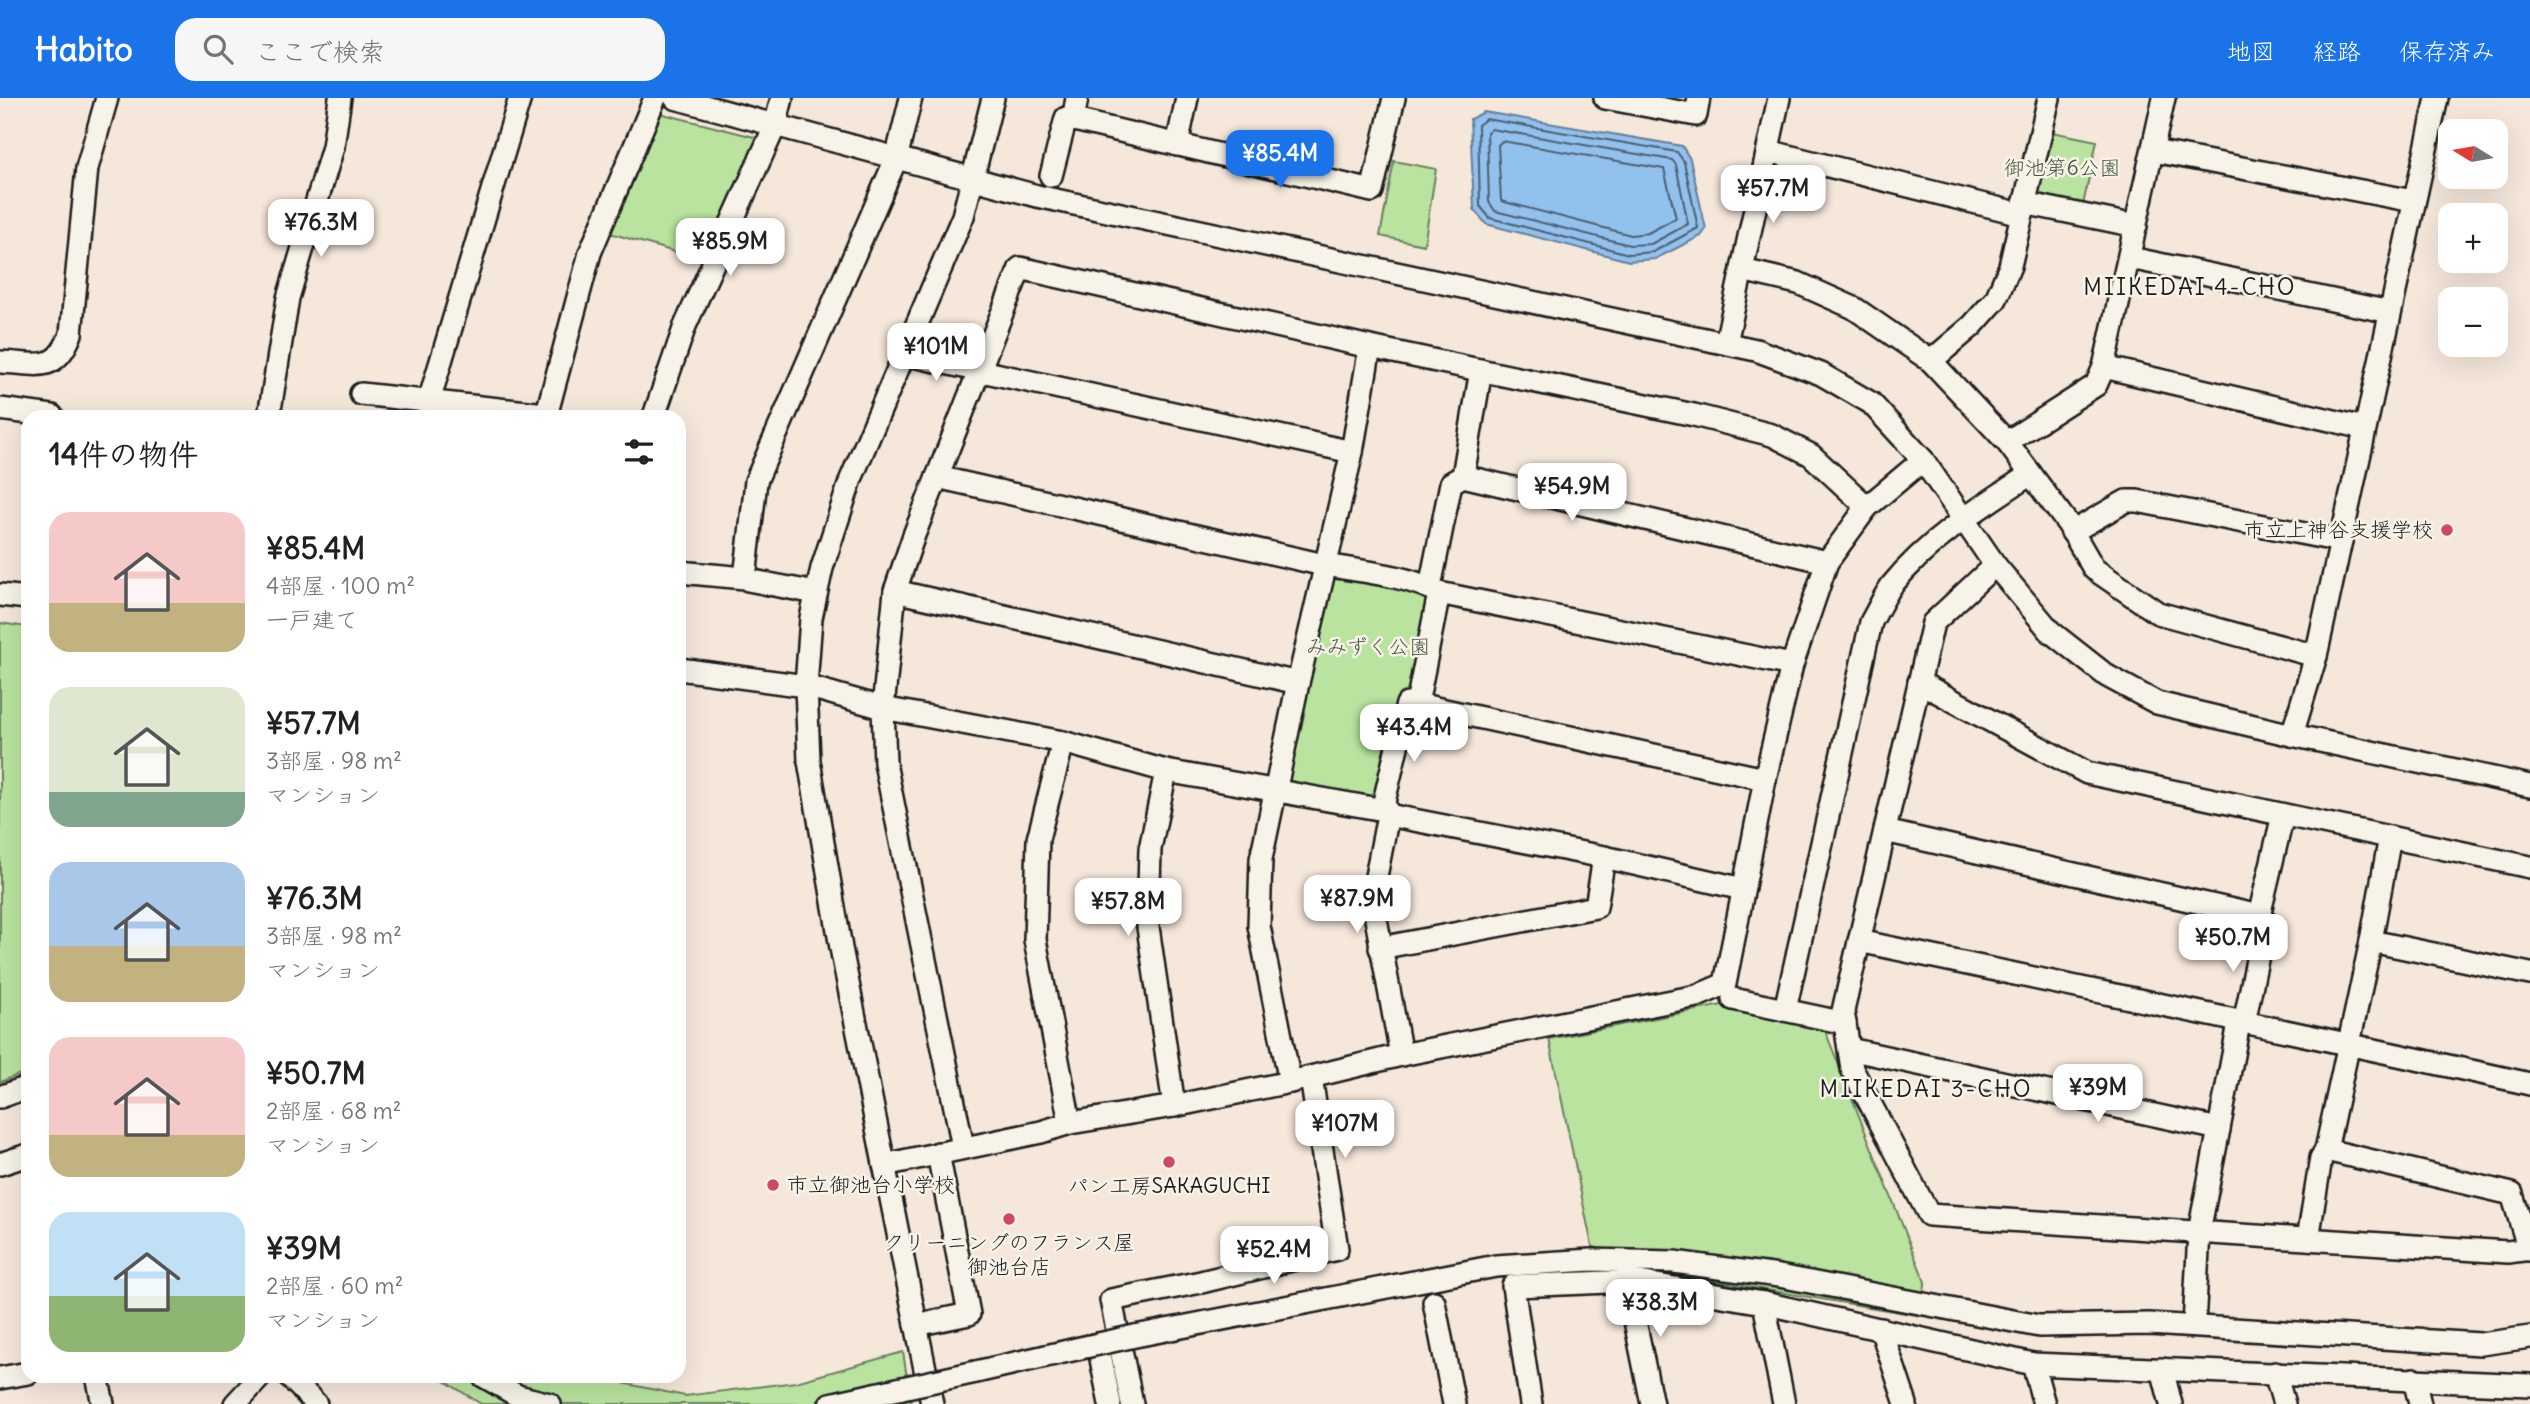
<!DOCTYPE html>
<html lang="ja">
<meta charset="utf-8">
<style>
:root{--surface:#fff;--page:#f6f6f6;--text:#202124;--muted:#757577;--accent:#1a73e8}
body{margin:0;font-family:Delius,"Klee One",sans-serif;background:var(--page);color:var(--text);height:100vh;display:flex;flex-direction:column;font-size:26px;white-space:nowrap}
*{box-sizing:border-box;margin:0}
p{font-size:23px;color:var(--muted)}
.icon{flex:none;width:38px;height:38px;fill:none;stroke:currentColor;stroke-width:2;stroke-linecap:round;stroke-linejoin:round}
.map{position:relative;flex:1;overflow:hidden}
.drawer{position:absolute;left:21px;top:312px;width:665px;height:973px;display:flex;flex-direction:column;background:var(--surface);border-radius:21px;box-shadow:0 7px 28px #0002}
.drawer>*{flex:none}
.needle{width:46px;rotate:281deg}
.fabs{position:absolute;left:2438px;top:21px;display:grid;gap:14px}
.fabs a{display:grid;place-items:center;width:70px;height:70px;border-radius:14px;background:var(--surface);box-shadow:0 7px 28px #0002;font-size:35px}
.price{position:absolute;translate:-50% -60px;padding:0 16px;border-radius:14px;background:#fff;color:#222;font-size:23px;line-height:46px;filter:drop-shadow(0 2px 4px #0008)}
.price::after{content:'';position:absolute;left:50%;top:42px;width:21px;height:16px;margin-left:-10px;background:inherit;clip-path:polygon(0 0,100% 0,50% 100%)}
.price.active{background:var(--accent);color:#fff}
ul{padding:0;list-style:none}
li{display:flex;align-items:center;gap:21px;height:175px;padding:0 28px}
li span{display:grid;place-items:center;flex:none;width:196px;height:140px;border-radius:21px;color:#555}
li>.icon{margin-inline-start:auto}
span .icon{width:84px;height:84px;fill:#fffc;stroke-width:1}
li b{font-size:30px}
h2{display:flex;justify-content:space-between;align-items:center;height:84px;padding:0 28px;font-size:30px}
header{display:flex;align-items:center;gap:42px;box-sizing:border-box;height:98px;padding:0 35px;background:var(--accent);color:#fff}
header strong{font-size:33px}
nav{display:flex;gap:38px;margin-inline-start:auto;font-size:24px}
.search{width:490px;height:63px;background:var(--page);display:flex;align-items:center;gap:18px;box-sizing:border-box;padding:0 24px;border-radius:21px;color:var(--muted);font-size:26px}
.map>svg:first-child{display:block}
.park{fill:#b9e39f;stroke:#6a805e;stroke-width:2}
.water{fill:#93c1ed;stroke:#637f99;stroke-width:2}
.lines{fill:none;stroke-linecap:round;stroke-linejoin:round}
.shore{stroke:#4c5e70;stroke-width:2}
.minor-casing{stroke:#1c1c1c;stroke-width:26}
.minor{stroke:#f7f3e8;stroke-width:21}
.minor-bridge-casing{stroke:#1c1c1c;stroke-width:26;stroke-linecap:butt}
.minor-bridge{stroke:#f7f3e8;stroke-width:21}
.poi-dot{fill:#d1495b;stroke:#f7f3e8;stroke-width:2.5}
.labels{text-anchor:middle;stroke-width:5;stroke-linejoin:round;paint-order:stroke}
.park-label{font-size:21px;fill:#4b5843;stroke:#f7f3e8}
.poi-label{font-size:21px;fill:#1c1c1c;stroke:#f7f3e8}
.neighbourhood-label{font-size:23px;letter-spacing:2px;fill:#1c1c1c;stroke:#f7f3e8}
</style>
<header>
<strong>Habito</strong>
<div class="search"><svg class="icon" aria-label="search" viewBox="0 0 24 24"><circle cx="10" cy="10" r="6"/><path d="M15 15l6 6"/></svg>ここで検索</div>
<nav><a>地図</a><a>経路</a><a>保存済み</a></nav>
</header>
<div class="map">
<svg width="2530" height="1306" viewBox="0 0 2530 1306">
<rect width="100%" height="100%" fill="#f6e7db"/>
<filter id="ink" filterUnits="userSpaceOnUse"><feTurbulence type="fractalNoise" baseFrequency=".0143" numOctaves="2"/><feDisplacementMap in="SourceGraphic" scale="14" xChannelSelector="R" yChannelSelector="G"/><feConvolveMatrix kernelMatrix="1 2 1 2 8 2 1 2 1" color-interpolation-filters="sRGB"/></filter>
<g filter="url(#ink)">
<!-- park -->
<g class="park">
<polygon points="659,15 762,41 706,163 610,135"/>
<polygon points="2042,32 2097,43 2081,116 2024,105"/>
<polygon points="1394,63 1436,71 1424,147 1380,138"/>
<polygon points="1334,470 1432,493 1384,704 1286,682"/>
<polygon points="0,525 28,529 28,973 0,984"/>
<polygon points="1722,907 1824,930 1925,1184 1923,1218 1658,1174 1592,1148 1549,941"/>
<polygon points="903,1254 911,1306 481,1306 437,1278 606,1278 627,1286 685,1298 796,1284"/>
</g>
<!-- water -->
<polygon class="water" points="1484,14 1682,48 1690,61 1706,131 1701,138 1655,161 1629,163 1486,126 1474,111 1470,21"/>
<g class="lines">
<!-- shore -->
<g class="shore">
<polygon points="1486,21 1677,54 1684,64 1698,130 1653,154 1629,156 1490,120 1480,108 1478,27"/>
<polygon points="1491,31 1672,62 1676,67 1688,126 1651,146 1630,147 1495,113 1489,104 1487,34"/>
<polygon points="1502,43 1664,71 1676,120 1648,135 1631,137 1501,103 1498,47"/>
</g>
<defs>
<g id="minor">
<polyline points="675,0 1037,98 1756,252 1821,276 1871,305 1923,362 1995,467 2051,534 2107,578 2157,605 2292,637 2530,688"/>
<polyline points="1605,0 1696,17 1699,0"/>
<polyline points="1073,22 1077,0"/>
<polyline points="1177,47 1187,0"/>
<polyline points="1768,53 2021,116"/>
<polyline points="2154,53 2413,103"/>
<polyline points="1051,78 1066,20 1372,93 1394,0"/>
<polyline points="2024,105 2136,128"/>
<polyline points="2130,160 2390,214"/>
<polyline points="1742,172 1798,185 1854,210 1931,263 2007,344 2068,426 2094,471 2158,515 2316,558"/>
<polyline points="1726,245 1779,0"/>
<polyline points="904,256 1352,354 1370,249"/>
<polyline points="1931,263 1972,228 1996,201 2010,168 2049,0"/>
<path d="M0 264C37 265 55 277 71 236L87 70 107 0"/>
<polyline points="2104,269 2364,330"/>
<polyline points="1481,272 1463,378 1827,464"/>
<polyline points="361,296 546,316"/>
<polyline points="429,303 520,0"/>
<polyline points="0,311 52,318"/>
<polyline points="269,318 288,200 333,49 340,0"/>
<polyline points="546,318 590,155 655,0"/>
<polyline points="654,318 685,228 775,28 782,0"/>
<polyline points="2007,344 2096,287 2104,269 2164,0"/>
<path d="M937 379C1062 407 1186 436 1311 464 1350 473 1405 475 1439 495"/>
<polyline points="2072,434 2126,403 2137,403 2341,443"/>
<polyline points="1995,467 1933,525 1843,913 1852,971 1929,1117 2508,1154 2530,1151"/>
<polyline points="679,474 745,480 748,482 816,495"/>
<polyline points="745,480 756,383 896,61 911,0"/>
<polyline points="1430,489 1451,385 1463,378"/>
<polyline points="895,493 1298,585 1352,354"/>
<polyline points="0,497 28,500"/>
<polyline points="679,571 806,588 883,610 1063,644 1166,673 1384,712"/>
<polyline points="1919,584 2087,675 2530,769"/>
<polyline points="1417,606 1439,495 1792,567"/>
<polyline points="2292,637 2316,558 2437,0"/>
<polyline points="1063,644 1038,741 1035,842 1070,1025"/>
<polyline points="1166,673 1150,751 1148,829 1174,1008"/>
<polyline points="1388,717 1604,759 1743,791"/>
<polyline points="1885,733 2259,818 2283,717"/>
<polyline points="2390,739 2371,843 2530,876"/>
<path d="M1859 843C2083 891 2307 936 2530 986"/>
<polyline points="2371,843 2326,1052 2512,1096 2529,1152"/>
<polyline points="1380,850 1596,809 1604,759"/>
<polyline points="1733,901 1845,925"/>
<path d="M1785 912 1871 524C1878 512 1884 498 1892 487 1929 441 1982 408 2031 376"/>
<polyline points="2244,925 2265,823 2259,818"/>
<polyline points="1849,951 2219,1031 2239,925"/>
<polyline points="1401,957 1372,799 1388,717 1384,704 1407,606 1417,606 1765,681"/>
<polyline points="1290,984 1259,828 1261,761 1298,585"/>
<polyline points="0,999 28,989"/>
<polyline points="963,1049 885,665 883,610 895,493 914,437 1020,170 1370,249 1694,317 1772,337 1811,357 1867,409"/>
<polyline points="0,1066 28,1057"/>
<polyline points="884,1067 1041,1034 1070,1025 1174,1008 1290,984 1401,957 1697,898 1725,886 1765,681 1792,567 1827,464 1867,409 1923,362"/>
<polyline points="2308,1141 2321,1060 2326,1052"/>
<polyline points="1627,1184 1652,1306"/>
<polyline points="1434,1204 1454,1306"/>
<polyline points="1764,1205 1784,1306"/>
<polyline points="916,1227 969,1216 938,1055"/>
<polyline points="2194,1228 2199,1134 2219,1031"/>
<polyline points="1881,1231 1906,1306"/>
<polyline points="1135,1238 1496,1168 1591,1162 1674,1164 1779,1178 2039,1228 2149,1226 2481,1246 2530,1239"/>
<polyline points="1098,1246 1110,1306"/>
<polyline points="2033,1266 2044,1306"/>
<polyline points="2162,1271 2171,1306"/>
<polyline points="976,1274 1094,1247"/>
<polyline points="2275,1275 2284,1306"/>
<polyline points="97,1278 103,1306"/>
<polyline points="289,1278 316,1306"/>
<polyline points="483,1278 518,1298 550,1306"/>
<polyline points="0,1280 28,1275"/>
<polyline points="2414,1281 2420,1306"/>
<polyline points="235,1306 261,1278"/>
<polyline points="830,1306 902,1290"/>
<polyline points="932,1306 841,850 809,663 806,588 811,520 822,470 851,381 963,118 993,0"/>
<polyline points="1132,1306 1111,1202 1201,1184 1337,1151 1311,979"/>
<polyline points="1531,1306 1513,1188 1633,1183 1764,1205 2033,1266 2530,1287"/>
</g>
</defs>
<!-- minor casing -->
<use href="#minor" class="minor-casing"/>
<!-- minor -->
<use href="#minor" class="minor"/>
<defs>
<g id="minor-bridge">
<polyline points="1076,1251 1135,1238"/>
<polyline points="902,1290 976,1274"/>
</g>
</defs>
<!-- minor-bridge casing -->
<use href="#minor-bridge" class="minor-bridge-casing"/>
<!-- minor-bridge -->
<use href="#minor-bridge" class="minor-bridge"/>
</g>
</g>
<!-- markers -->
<g class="poi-dot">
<circle cx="2447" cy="432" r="7"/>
<circle cx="1169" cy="1064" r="7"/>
<circle cx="773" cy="1087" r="7"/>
<circle cx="1009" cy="1121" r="7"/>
</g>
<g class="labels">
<!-- park labels -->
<g class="park-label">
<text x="2062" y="77">御池第6公園</text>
<text x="1368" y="556">みみずく公園</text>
</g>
<!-- poi labels -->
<g class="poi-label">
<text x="2433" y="439" text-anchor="end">市立上神谷支援学校</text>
<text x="787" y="1094" text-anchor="start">市立御池台小学校</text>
<text x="1169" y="1095">パン工房SAKAGUCHI</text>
<text x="1009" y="1152">クリーニングのフランス屋<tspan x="1009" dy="24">御池台店</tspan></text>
</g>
<!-- neighbourhood labels -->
<g class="neighbourhood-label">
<text x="2190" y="197">MIIKEDAI 4-CHO</text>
<text x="1926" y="999">MIIKEDAI 3-CHO</text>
</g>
</g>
</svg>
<div class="fabs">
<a><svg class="needle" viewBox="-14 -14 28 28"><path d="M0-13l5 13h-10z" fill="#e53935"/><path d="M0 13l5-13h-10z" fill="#757577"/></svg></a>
<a>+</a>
<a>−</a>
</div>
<b class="price active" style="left:1280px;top:92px">¥85.4M</b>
<b class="price" style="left:1773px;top:127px">¥57.7M</b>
<b class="price" style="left:321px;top:161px">¥76.3M</b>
<b class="price" style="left:730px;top:180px">¥85.9M</b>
<b class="price" style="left:936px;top:285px">¥101M</b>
<b class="price" style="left:1572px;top:425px">¥54.9M</b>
<b class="price" style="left:1414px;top:666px">¥43.4M</b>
<b class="price" style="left:1357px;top:837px">¥87.9M</b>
<b class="price" style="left:1128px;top:840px">¥57.8M</b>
<b class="price" style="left:2233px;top:876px">¥50.7M</b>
<b class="price" style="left:2098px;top:1026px">¥39M</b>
<b class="price" style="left:1345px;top:1062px">¥107M</b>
<b class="price" style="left:1274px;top:1188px">¥52.4M</b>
<b class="price" style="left:1660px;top:1241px">¥38.3M</b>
<section class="drawer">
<h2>14件の物件<svg class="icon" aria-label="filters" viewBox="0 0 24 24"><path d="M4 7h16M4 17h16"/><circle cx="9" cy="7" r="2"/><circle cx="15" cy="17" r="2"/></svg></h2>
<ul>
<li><span style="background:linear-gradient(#f6c9c9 65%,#c2b280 0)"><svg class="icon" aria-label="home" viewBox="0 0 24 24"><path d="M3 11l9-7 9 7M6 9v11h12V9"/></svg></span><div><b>¥85.4M</b><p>4部屋 · 100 m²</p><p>一戸建て</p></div></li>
<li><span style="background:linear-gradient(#dfe7d0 75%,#7fa58c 0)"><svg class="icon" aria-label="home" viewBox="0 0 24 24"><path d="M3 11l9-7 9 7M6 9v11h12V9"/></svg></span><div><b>¥57.7M</b><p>3部屋 · 98 m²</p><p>マンション</p></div></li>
<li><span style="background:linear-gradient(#a9c7e8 60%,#c2b280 0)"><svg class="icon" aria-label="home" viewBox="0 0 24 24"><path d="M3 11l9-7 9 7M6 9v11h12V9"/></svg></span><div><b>¥76.3M</b><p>3部屋 · 98 m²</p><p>マンション</p></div></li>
<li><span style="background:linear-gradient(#f6c9c9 70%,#c2b280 0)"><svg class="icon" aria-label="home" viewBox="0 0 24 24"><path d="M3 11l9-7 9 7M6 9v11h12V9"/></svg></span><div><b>¥50.7M</b><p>2部屋 · 68 m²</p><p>マンション</p></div></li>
<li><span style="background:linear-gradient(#bfe0f5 60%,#8fb573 0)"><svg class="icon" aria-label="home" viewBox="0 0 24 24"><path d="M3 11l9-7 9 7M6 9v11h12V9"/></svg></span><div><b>¥39M</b><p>2部屋 · 60 m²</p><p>マンション</p></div></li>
</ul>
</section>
</div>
